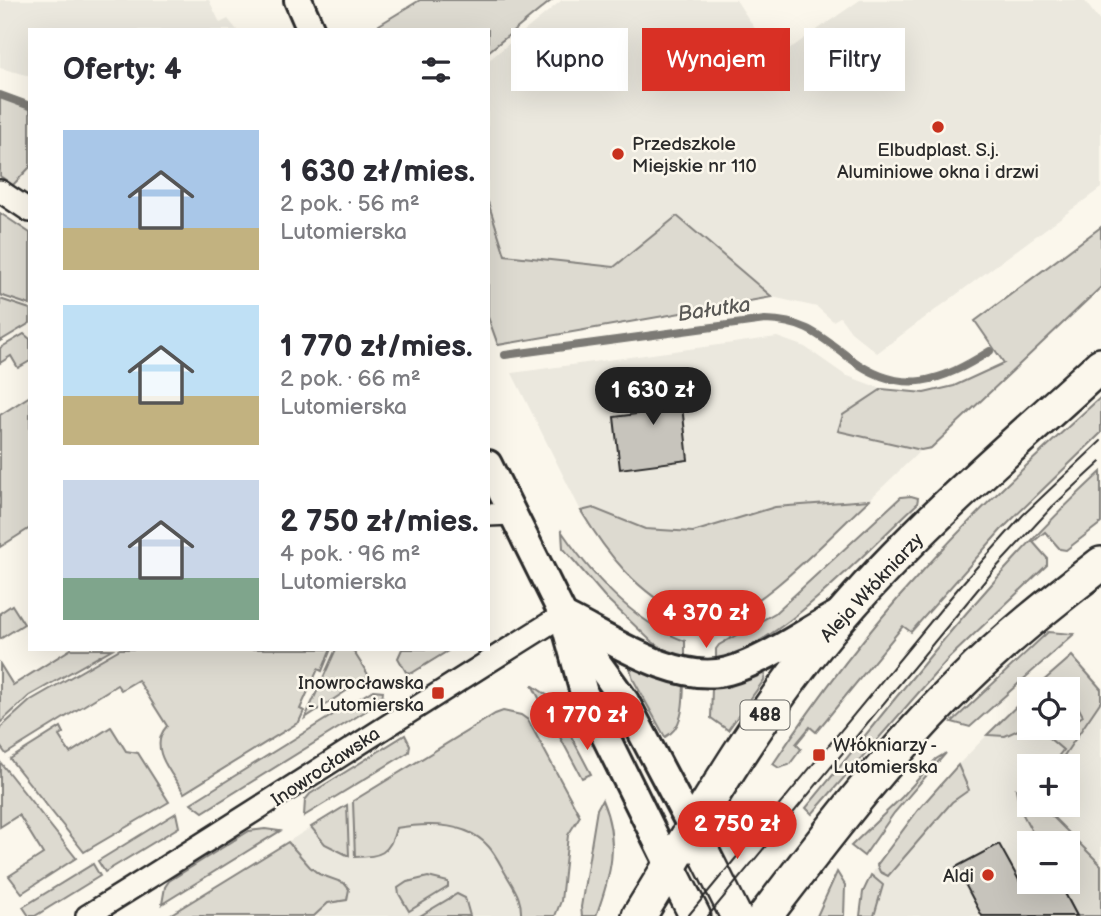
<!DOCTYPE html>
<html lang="pl">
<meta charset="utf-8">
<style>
:root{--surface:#fff;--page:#f7f7f7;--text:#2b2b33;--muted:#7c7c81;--accent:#d93025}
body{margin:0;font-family:"Balsamiq Sans",sans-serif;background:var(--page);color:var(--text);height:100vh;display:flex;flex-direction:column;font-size:26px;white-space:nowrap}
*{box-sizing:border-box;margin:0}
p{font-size:23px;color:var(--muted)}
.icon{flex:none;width:38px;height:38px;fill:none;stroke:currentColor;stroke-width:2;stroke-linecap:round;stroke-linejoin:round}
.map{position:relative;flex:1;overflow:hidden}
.details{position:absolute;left:28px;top:28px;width:462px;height:623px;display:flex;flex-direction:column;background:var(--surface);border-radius:0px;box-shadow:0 7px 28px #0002}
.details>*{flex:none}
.guide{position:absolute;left:511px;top:28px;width:485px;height:63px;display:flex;gap:14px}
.tools{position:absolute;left:1017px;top:677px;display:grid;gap:14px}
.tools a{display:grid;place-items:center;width:63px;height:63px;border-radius:0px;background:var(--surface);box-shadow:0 7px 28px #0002;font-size:35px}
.price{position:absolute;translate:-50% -60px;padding:0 16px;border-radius:24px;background:var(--accent);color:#fff;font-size:23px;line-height:46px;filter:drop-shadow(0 2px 4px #0008)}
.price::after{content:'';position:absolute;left:50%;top:42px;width:21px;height:16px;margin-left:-10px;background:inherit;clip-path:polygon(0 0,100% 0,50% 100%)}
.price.selected{background:#222;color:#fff}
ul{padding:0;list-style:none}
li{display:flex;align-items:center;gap:21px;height:175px;padding:0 35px}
li span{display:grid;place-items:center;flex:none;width:196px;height:140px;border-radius:0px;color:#555}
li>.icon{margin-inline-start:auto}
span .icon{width:84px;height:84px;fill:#fffc;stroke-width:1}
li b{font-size:30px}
h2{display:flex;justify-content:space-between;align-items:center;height:84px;padding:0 35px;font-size:30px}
.pill{padding:0 24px;border-radius:0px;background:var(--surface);box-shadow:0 7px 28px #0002;font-size:24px;line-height:63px}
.pill.selected{background:var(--accent);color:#fff}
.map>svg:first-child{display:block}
.built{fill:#ebe8de;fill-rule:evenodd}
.green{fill:#dddad0;stroke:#84827e;stroke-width:2}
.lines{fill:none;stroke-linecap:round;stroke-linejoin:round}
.stream{stroke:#7b7a75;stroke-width:8}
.building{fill:#c7c4bc;stroke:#2b2b2b;stroke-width:2}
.minor-casing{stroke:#2b2b2b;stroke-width:26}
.tertiary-casing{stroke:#2b2b2b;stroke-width:32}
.secondary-casing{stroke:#2b2b2b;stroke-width:35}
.primary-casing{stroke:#2b2b2b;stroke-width:38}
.minor{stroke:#fbf7ec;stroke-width:21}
.tertiary{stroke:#fbf7ec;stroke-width:26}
.secondary{stroke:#fbf7ec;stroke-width:30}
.primary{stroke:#fbf7ec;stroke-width:33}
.tram{stroke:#2b2b2b;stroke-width:2}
.poi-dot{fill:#c8321e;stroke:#fbf7ec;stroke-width:2.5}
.labels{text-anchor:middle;stroke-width:5;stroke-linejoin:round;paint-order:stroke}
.shield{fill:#fbf7ec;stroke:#696865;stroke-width:2}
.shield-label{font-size:18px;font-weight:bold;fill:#2b2b2b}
.poi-label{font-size:19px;fill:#2b2b2b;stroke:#fbf7ec;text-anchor:start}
.street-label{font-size:19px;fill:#2b2b2b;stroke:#fbf7ec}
.water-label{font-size:21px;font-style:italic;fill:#5a5956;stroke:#fbf7ec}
</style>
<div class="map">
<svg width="1101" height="916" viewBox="0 0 1101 916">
<rect width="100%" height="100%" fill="#fbf7ec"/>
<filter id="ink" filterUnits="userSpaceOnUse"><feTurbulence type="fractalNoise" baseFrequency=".0143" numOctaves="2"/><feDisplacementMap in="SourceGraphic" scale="14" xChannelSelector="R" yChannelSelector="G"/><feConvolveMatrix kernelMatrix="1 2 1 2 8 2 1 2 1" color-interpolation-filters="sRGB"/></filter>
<g filter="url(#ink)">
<!-- built -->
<g class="built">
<polygon points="0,0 209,0 220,23 228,19 237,30 30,30 30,76 0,68"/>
<polygon points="562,0 736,0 775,59 860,0 1084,0 1101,23 1101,188 877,353 851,332 840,317 833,321 817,307 772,297 678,217 615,267 505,255 488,202 488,61"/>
<polygon points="777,337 805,347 845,375 882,389 921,450 869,500 624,571 599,540 581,511 512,373"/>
<path d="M1068 694 1096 705 1101 701V916H860L863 892 877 865 918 810 958 765 987 735 1029 710V728H1068ZM1029 766H1068V805H1029ZM1029 844H1068V882H1029Z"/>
<polygon points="418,761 449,778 539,916 168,916"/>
</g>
<!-- green -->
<g class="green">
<polygon points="420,0 552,0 488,52 488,30 382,30 379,25"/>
<polygon points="0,95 30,106 30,167 13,185 0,176"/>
<polygon points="488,202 505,255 614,267 677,216 772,297 498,345 488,317"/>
<polygon points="0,213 30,233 30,305 0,295"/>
<polygon points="1101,227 1101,287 931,448 921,450 838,431 843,415 882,389 924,393 954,386 1004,363 975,321"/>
<polygon points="0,299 30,309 30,323 0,341"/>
<polygon points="24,334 30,339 30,361 18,368 11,356 0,363 0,348"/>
<polygon points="30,396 30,528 0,547 0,415"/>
<path d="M1101 397V433L1001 530 911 632 903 626 816 732 810 727 796 744 801 749 789 765 779 768 773 764C817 698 865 634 919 575 975 512 1038 454 1101 397Z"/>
<path d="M1101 472V523L1066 550 1060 549 1045 532 1033 542 1047 558V565L949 658 812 814 806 808C900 694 991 573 1101 472Z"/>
<path d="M911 496 918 498 917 504C868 549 780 646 716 660V649L719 645 775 613 901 497Z"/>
<path d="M869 500C836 530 753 620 710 622 701 623 693 619 685 615 638 594 607 554 581 511L593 508 645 529 693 532 775 507Z"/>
<path d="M562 532C593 577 633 622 685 641V658L668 652 651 641 605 597 563 548Z"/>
<polygon points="12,605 24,624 0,639 0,613"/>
<polygon points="1048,632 1074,634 970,727 952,722"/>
<polygon points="71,649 112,649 29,696 0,723 0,664 13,685"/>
<path d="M120 649H331L322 671 318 669 300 709 304 711 299 722 184 793C172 773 147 748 167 726L138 680 121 690 117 685 6 754 0 746V728L31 700Z"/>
<polygon points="336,649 352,649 369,676 305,718"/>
<polygon points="402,649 451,649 412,673 406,672 398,658"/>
<polygon points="1072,656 1101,689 1101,701 1057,766 1051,766 1063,750 1049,738 1083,716 1075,701 1068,704 1068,690 1034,689"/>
<path d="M629 664 684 684C683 702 684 728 665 737L633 679Z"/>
<polygon points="761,673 765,675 764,680 728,730 711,718 712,688 736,683"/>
<polygon points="532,685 551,698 591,774 582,778"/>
<polygon points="373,690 383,691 382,701 203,812 191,803"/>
<polygon points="1029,694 1029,725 1005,736 987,735"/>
<path d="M503 711 521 715 528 720 580 816 568 835 561 901 555 916H521C522 899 515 890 507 876 501 866 496 855 489 847 467 821 426 823 396 828 390 854 380 857 355 857L353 801 495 714Z"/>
<polygon points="61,727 64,733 59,736 70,753 111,727 126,751 138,753 169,802 84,852 10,759"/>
<polygon points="405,735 410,745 409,752 304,816 305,800 310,794"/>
<polygon points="946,753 894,813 864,856 851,846 902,797 936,759"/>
<polygon points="0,762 76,858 22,893 9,876 43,854 19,815 0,827"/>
<polygon points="958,765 969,790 952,802 888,876 880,872 877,865 918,810"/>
<polygon points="1016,789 1029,796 1029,805 1041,805 1101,865 1101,916 1077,916 1059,882 1068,882 1068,844 1038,843 1020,809"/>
<path d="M602 800C620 842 611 875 596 916H582L581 907 597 809Z"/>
<polygon points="347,805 349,856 325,844 311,827"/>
<polygon points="176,813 179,827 105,872 98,861"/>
<polygon points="265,829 280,831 162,904 165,887 169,881 249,831"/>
<polygon points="288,842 310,867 319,874 344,883 349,889 347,900 328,903 314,916 168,916"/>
<polygon points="93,864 100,876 35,916 29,916 23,907"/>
<polygon points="837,872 845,885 844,916 817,916"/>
<polygon points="871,875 883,885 874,916 860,916 863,892"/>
<polygon points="428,877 448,882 448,887 409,911 399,894 398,888 407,882"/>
<polygon points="457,894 465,898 470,916 420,916"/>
</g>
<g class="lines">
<!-- stream -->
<g class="stream">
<polyline points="0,95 30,106"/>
<path d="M505 355 765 320C806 321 820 336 851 359 902 397 941 382 990 351"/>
</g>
</g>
<!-- building -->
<g class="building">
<polygon points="679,379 688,460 620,469 614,417 637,414 634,384"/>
<polygon points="999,844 1020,882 1059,882 1077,916 982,916 956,867"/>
</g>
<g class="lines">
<defs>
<g id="minor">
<polyline points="0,191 30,211"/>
<polyline points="488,515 512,514"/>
<path d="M87 916C247 817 404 714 563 615"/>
</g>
<g id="tertiary">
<polyline points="298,0 311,30"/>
<polyline points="488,464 563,615 625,701 692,828"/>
<path d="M568 618C612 640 678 685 728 671 765 661 805 632 838 614"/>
<polyline points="567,631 584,693 670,867"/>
</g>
<g id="secondary">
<polyline points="692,828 736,916"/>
<polyline points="670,867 695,916"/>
</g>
<g id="primary">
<path d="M639 916C696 824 749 729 817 645 900 541 1004 454 1101 365"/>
<path d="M765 916C827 835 889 753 962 682 1005 639 1053 601 1101 564"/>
</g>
</defs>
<!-- minor casing -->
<use href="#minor" class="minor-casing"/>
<!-- tertiary casing -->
<use href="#tertiary" class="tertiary-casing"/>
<!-- secondary casing -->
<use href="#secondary" class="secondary-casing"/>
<!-- primary casing -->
<use href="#primary" class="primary-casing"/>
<!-- minor -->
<use href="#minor" class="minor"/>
<!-- tertiary -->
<use href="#tertiary" class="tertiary"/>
<!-- secondary -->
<use href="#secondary" class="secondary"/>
<!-- primary -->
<use href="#primary" class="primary"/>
<!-- tram -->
<g class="tram">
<polyline points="688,916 960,586 1023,515 1101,441"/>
<polyline points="708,916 993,571 1052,507 1101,462"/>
</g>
</g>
</g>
<!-- markers -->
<g class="poi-dot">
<circle cx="938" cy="127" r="7"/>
<circle cx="618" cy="154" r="7"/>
<rect x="431" y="686" width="14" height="14" rx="3.5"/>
<rect x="812" y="748" width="14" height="14" rx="3.5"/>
<circle cx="988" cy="875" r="7"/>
</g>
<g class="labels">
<!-- shield labels -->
<rect class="shield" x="740.5" y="700.5" width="49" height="29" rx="5"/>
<g class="shield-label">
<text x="765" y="721">488</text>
</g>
<!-- poi labels -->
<g class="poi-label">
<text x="632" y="150">Przedszkole<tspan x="632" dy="22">Miejskie nr 110</tspan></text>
<text x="938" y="156" text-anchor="middle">Elbudplast. S.j.<tspan x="938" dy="22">Aluminiowe okna i drzwi</tspan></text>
<text x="424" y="689" text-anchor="end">Inowrocławska<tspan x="424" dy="22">- Lutomierska</tspan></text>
<text x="833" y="751">Włókniarzy -<tspan x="833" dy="22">Lutomierska</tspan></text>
<text x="974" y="882" text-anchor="end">Aldi</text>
</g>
<!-- street labels -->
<g class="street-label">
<text transform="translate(871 587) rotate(-47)" y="7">Aleja Włókniarzy</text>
<text transform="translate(325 766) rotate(-34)" y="7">Inowrocławska</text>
</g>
<!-- water labels -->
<g class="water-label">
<text transform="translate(714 309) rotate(-8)" y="7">Bałutka</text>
</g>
</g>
</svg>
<div class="tools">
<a><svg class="icon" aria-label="locate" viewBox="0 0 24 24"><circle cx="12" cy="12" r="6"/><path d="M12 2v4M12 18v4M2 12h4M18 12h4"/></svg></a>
<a>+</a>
<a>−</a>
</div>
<b class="price selected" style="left:653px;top:427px">1 630 zł</b>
<b class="price" style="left:706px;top:650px">4 370 zł</b>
<b class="price" style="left:587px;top:752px">1 770 zł</b>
<b class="price" style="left:737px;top:861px">2 750 zł</b>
<div class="guide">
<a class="pill">Kupno</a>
<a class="pill selected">Wynajem</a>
<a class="pill">Filtry</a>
</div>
<section class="details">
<h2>Oferty: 4<svg class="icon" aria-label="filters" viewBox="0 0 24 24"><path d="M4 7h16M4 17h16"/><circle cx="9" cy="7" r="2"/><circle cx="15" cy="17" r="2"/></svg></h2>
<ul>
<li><span style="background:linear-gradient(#a9c7e8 70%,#c2b280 0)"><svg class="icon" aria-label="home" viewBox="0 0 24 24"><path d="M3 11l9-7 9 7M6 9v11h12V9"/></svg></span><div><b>1 630 zł/mies.</b><p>2 pok. · 56 m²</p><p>Lutomierska</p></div></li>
<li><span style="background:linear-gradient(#bfe0f5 65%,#c2b280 0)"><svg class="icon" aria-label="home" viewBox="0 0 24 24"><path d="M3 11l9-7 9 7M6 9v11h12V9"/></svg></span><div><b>1 770 zł/mies.</b><p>2 pok. · 66 m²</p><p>Lutomierska</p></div></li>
<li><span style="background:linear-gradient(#c9d6e8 70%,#7fa58c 0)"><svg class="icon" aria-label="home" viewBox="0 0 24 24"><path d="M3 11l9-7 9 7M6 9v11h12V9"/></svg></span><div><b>2 750 zł/mies.</b><p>4 pok. · 96 m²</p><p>Lutomierska</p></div></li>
</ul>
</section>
</div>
